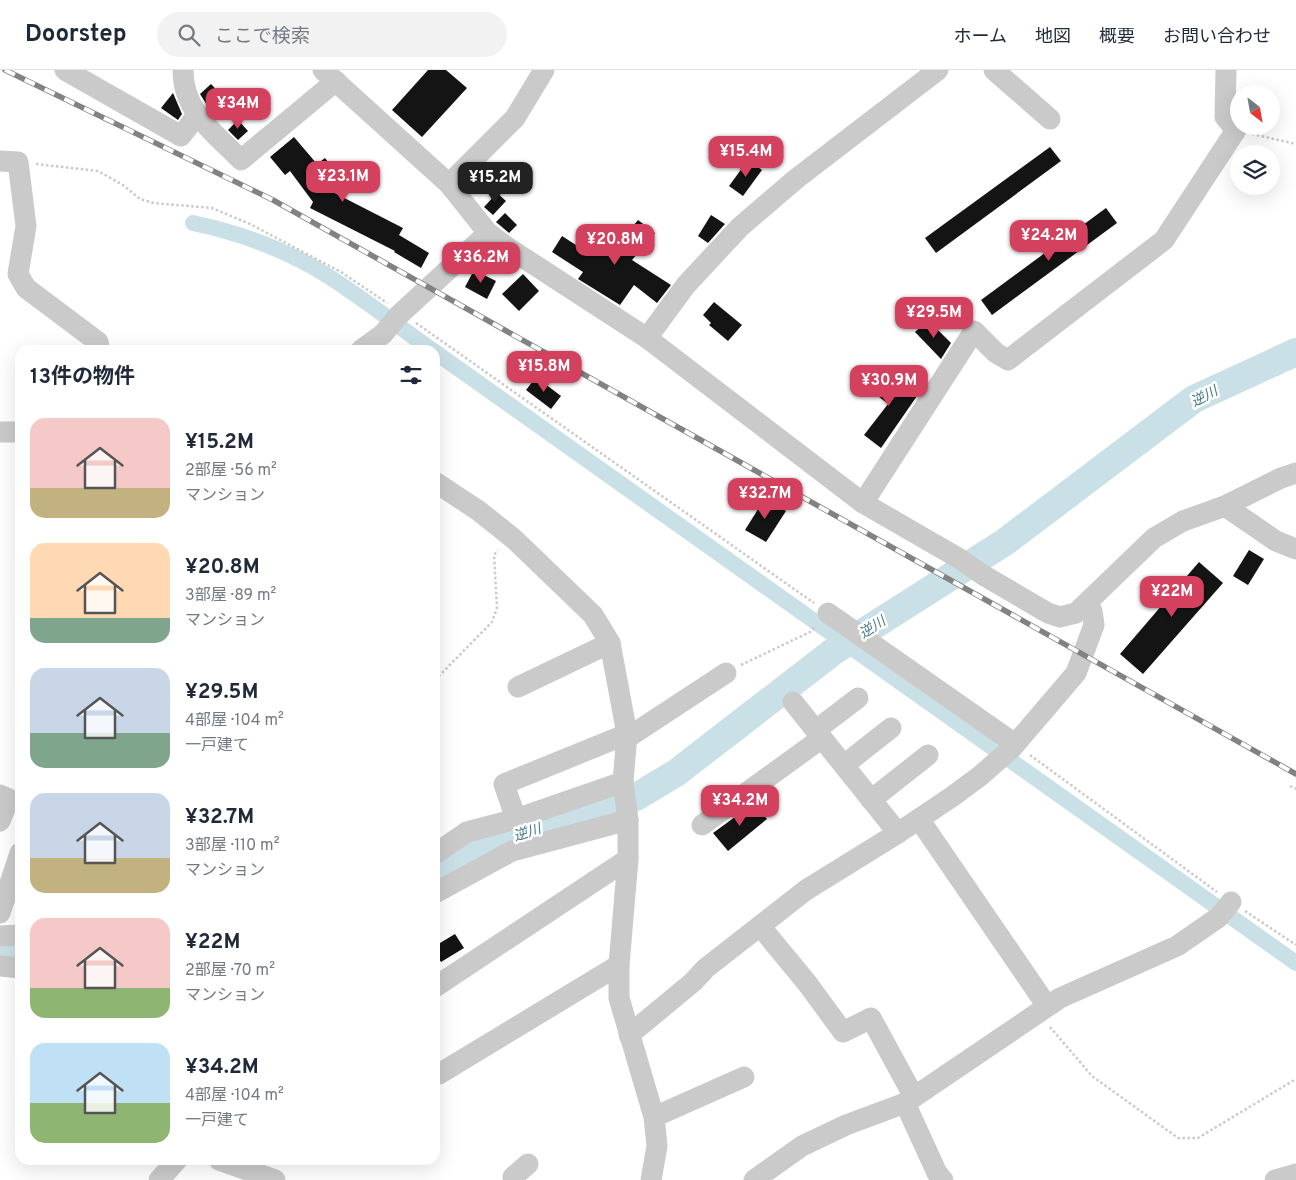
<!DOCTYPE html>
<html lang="ja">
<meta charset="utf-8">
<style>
:root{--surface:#fff;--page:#f2f2f3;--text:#1f2937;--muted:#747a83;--line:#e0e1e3;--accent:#d3415f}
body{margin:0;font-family:Overpass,"Noto Sans JP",sans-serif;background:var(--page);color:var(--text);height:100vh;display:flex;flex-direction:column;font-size:19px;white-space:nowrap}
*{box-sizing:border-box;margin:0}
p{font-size:16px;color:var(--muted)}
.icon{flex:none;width:28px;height:28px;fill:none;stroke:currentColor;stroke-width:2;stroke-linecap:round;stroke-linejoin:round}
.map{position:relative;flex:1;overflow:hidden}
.drawer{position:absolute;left:15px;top:275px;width:425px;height:820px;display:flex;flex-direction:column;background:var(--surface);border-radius:15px;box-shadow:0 5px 20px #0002}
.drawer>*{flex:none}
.needle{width:32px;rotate:149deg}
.buttons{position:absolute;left:1230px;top:15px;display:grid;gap:10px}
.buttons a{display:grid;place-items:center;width:50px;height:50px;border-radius:50%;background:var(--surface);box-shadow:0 5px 20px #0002;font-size:25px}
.price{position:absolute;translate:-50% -42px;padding:0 11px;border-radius:10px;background:var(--accent);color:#fff;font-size:16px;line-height:32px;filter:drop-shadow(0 1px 2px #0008)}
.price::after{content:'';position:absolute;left:50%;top:30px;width:15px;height:11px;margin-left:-8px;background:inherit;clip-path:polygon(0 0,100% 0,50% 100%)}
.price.current{background:#222;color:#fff}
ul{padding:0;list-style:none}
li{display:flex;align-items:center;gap:15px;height:125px;padding:0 15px}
li span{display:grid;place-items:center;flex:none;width:140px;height:100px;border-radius:15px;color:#555}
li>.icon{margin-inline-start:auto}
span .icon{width:60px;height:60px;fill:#fffc;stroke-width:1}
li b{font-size:21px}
h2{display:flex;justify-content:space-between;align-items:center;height:60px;padding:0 15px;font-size:21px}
header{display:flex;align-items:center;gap:30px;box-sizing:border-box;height:70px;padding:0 25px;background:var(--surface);border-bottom:1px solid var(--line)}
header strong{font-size:24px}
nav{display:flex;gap:28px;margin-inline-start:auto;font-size:18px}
.search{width:350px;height:45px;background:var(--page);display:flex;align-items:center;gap:12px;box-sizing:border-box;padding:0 18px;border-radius:28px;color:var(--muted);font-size:19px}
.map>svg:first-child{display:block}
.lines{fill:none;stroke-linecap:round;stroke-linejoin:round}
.canal{stroke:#cae0e7;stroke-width:16}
.river{stroke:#cae0e7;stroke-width:28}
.building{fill:#141414}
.path{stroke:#cacaca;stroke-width:2.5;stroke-dasharray:2.5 2.5;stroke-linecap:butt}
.minor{stroke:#cacaca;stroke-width:21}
.rail-casing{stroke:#828282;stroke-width:5.5}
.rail{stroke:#fff;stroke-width:4;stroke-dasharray:11;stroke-linecap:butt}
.labels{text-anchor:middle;stroke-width:5;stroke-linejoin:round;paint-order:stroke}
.water-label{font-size:14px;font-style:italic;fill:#447687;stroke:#fff}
</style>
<header>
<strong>Doorstep</strong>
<div class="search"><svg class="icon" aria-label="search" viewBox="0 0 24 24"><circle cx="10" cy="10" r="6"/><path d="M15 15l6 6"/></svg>ここで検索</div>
<nav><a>ホーム</a><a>地図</a><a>概要</a><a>お問い合わせ</a></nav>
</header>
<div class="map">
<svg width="1296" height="1110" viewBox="0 0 1296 1110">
<rect width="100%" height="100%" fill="#fff"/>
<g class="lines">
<!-- canal -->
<g class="canal">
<path d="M193 153C240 163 287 180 328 206 364 229 398 256 432 280"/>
<polyline points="435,282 1296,893"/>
</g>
<!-- river -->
<g class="river">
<polyline points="435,805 478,778 636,727 676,703 834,581 1005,472 1194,329 1296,282"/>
<polyline points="0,878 20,879"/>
</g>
</g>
<!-- building -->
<g class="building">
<polygon points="428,0 446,0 467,18 422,67 392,40"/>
<polygon points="211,14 224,28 210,40 200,24"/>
<polygon points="173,23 182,44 178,50 161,38"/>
<polygon points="238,50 248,61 238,70 228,60"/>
<polygon points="294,67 317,94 325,88 336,102 319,115 403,158 399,165 429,183 421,198 394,182 395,181 310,138 313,132 290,101 285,105 270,87"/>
<polygon points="1050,77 1061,91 936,183 925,168"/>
<polygon points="748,90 762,100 743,126 729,116"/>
<polygon points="497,123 506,131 493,145 484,137"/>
<polygon points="1106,138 1117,153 992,245 981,230"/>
<polygon points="505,143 517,155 509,163 496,152"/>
<polygon points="711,145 725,154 708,173 698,166"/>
<polygon points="638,150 655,163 632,190 671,215 657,233 634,215 620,235 578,209 583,202 552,182 562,166 593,186 603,170 615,178"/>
<polygon points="474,200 496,211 487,229 465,217"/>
<polygon points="523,204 539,221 519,241 502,224"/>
<polygon points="714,232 742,255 728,271 709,255 711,253 703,245"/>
<polygon points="928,250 951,273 941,289 915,262"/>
<polygon points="883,300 917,326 881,378 864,365 888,334 868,318"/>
<polygon points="536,307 561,326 551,339 526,320"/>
<polygon points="765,428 786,441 766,472 745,460"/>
<polygon points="1249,480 1264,489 1248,515 1233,506"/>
<polygon points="1199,492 1223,513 1143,604 1120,584"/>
<polygon points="754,733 767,749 728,781 713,763"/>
<polygon points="455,864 464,878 441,892 435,883 435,876"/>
</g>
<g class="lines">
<!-- path -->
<g class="path">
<polyline points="1252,64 1296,74"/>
<polyline points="36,94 98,101 123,115 140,129 153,133 212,138 250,154 341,202 387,233"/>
<polyline points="416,253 814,533"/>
<polyline points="741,595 812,561 815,556"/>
<polyline points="435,610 492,552 497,538 494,485 498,480"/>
<polyline points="1030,685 1217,822"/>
<polyline points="1290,716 1296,719"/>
<polyline points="1245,841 1296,875"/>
<polyline points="1050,957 1092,1006 1178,1068 1198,1068 1296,1009"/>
</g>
<!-- minor -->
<g class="minor">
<polyline points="65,0 181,66 197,45"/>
<path d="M183 0C183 42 214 62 241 90L336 11"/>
<polyline points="323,0 449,114 488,163 507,177 647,268 863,433 960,489 983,505 1048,543 1060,547 1076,543 1154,468 1183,451 1225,436 1281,408 1296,403"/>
<polyline points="994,0 1050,49"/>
<polyline points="0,91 18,92 26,156 18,204 26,218 98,272 100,280"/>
<polyline points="449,114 515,48 544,0"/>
<polyline points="647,268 686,215 740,157 796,109 938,0"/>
<polyline points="361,280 383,264 399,245 488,163"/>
<polyline points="0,362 20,362"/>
<polyline points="435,412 479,441 514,469 593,545 610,573 627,664 623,712 628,750 628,789 619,895 619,928 654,1047 657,1076 651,1110"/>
<polyline points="863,433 974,261 996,283 1008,290 1164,170 1236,60 1225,47 1226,0"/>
<polyline points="1225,436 1276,471 1296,479"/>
<polyline points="828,543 1015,674"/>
<polyline points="518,617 610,573"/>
<polyline points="793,632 898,763"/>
<polyline points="816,660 858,628"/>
<polyline points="627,668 726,603"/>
<polyline points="844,695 891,658"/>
<polyline points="0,725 9,729 0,751"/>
<polyline points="871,730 928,685"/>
<polyline points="516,749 504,714 627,664"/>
<polyline points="919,749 1047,936"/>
<polyline points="702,755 822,668"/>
<polyline points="435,784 467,762 516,749 623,712"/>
<polyline points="435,823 512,781 628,750"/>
<polyline points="0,843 20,783"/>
<polyline points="760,856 807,913 843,962 871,948 914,1027"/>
<polyline points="0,866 20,865"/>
<polyline points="0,896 20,898"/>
<polyline points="435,917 628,789"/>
<polyline points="629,965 693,912 706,898 806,820 898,763 953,726 980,706 1012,678 1076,603 1094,555 1092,541 1087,534"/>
<polyline points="439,1004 619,895"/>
<polyline points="905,1033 937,1103 943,1110"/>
<polyline points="654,1047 744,1007"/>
<polyline points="219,1090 275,1110"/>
<polyline points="159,1110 177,1090"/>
<polyline points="515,1110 513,1107 528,1094"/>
<polyline points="754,1110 802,1076 846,1055 905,1033 1060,928 1177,876 1219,847 1231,832"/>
<polyline points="1275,1110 1296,1104"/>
</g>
<defs>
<polyline id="rail" points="5,0 273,130 1296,704"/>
</defs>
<!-- rail casing -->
<use href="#rail" class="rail-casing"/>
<!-- rail -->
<use href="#rail" class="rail"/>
</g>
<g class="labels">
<!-- water labels -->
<g class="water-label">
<text transform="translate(1204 326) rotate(-28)" y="5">逆川</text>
<text transform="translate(872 557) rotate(-33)" y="5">逆川</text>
<text transform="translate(527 762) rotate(-18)" y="5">逆川</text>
</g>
</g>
</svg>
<div class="buttons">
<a><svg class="needle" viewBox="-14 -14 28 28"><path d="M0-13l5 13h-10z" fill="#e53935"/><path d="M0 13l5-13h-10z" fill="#747a83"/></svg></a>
<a><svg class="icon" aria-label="layers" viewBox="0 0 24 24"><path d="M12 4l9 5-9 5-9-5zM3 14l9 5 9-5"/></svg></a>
</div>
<b class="price" style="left:238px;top:60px">¥34M</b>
<b class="price" style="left:746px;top:108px">¥15.4M</b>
<b class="price" style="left:343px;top:133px">¥23.1M</b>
<b class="price current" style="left:495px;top:134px">¥15.2M</b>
<b class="price" style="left:1049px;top:192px">¥24.2M</b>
<b class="price" style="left:615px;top:196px">¥20.8M</b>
<b class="price" style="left:481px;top:214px">¥36.2M</b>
<b class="price" style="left:934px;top:269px">¥29.5M</b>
<b class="price" style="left:544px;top:323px">¥15.8M</b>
<b class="price" style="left:889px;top:337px">¥30.9M</b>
<b class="price" style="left:765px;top:450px">¥32.7M</b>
<b class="price" style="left:1172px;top:548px">¥22M</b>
<b class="price" style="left:740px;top:757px">¥34.2M</b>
<section class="drawer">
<h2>13件の物件<svg class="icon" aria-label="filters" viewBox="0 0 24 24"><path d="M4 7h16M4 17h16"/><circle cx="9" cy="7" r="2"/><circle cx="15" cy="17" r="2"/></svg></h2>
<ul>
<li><span style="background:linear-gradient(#f6c9c9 70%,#c2b280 0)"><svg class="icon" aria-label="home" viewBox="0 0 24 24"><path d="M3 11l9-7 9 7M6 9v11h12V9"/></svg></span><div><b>¥15.2M</b><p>2部屋 · 56 m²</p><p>マンション</p></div></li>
<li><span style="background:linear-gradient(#ffd9b3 75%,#7fa58c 0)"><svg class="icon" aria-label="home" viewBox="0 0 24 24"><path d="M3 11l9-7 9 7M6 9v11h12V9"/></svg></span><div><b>¥20.8M</b><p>3部屋 · 89 m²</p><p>マンション</p></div></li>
<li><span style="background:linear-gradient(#c9d6e8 65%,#7fa58c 0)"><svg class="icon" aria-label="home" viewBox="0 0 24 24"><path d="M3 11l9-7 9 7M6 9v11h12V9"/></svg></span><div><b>¥29.5M</b><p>4部屋 · 104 m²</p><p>一戸建て</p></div></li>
<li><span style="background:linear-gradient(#c9d6e8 65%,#c2b280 0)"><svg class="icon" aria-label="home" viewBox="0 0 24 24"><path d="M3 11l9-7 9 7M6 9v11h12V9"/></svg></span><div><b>¥32.7M</b><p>3部屋 · 110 m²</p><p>マンション</p></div></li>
<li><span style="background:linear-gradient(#f6c9c9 70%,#8fb573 0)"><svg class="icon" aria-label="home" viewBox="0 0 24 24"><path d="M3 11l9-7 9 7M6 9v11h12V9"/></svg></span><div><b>¥22M</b><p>2部屋 · 70 m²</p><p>マンション</p></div></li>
<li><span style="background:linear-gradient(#bfe0f5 60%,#8fb573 0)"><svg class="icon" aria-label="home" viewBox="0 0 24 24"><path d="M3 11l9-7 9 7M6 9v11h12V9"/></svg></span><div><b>¥34.2M</b><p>4部屋 · 104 m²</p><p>一戸建て</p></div></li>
</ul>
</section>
</div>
